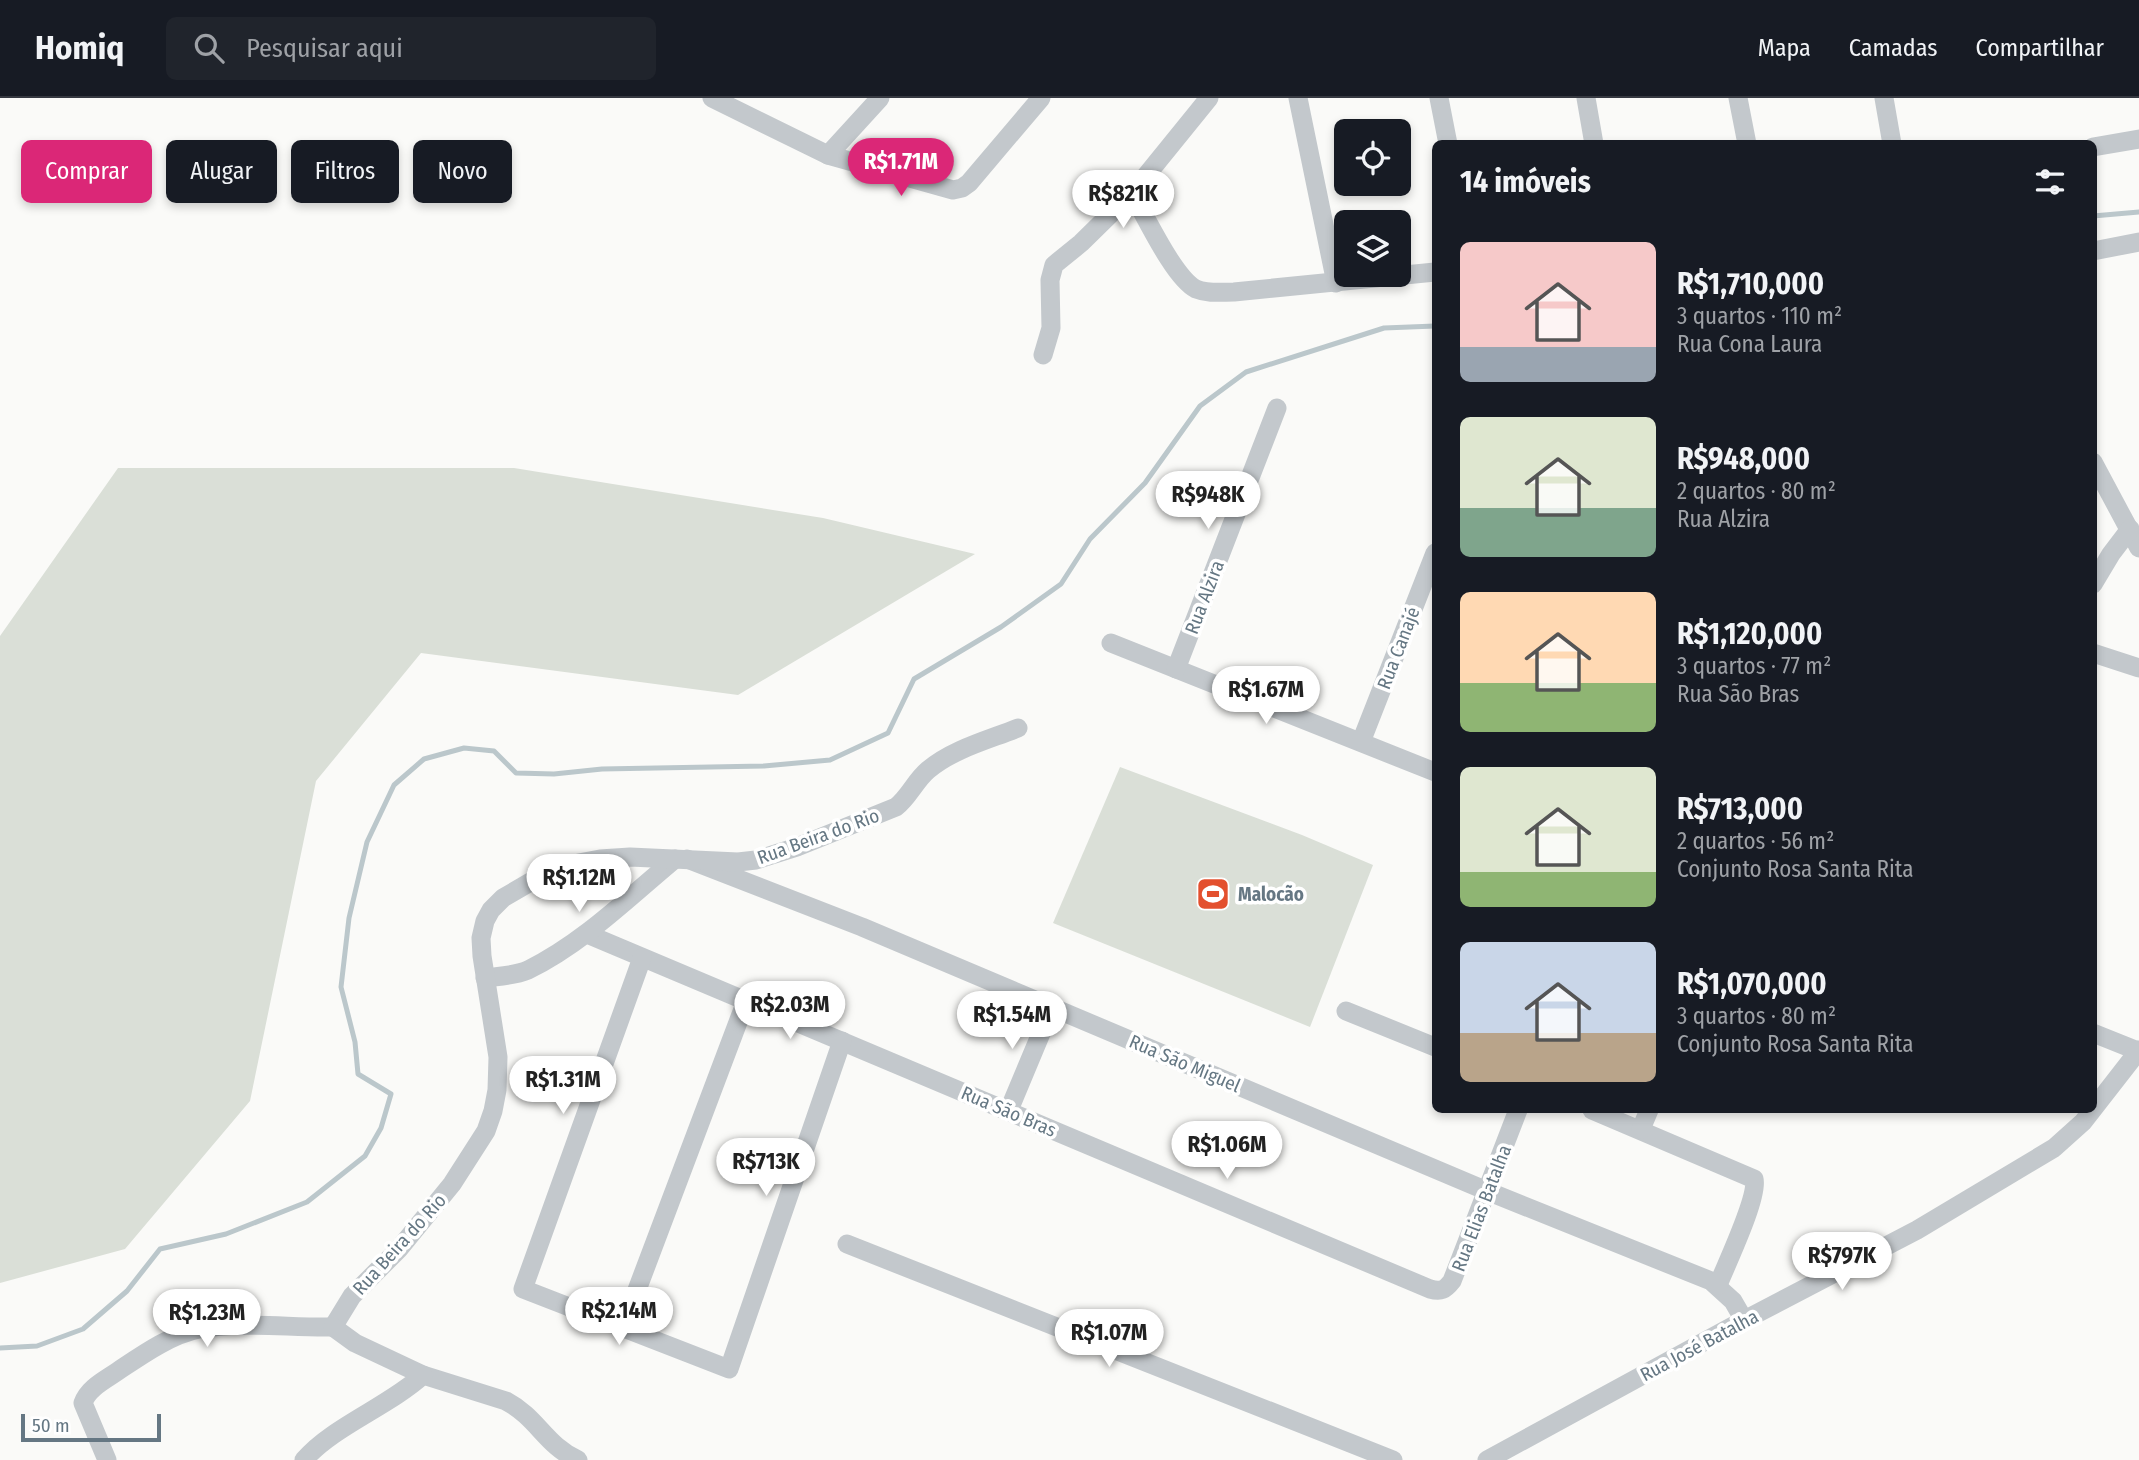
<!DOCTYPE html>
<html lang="pt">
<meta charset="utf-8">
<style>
:root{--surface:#171b24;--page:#20242c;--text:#f1f3f6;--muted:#9ea1a6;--line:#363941;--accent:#db2777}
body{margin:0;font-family:"Fira Sans Condensed",sans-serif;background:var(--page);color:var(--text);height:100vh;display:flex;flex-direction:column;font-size:26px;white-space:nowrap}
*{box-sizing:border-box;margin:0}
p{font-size:23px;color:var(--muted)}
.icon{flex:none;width:38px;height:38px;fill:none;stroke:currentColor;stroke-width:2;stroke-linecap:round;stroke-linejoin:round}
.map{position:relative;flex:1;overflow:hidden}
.panel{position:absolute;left:1432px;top:42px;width:665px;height:973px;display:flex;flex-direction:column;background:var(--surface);border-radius:10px;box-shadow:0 4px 10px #0003}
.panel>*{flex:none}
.hud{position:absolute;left:21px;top:42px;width:665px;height:63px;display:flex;gap:14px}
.fabs{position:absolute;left:1334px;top:21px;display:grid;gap:14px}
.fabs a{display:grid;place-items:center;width:77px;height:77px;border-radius:10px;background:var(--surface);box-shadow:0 4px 10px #0003;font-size:35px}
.scale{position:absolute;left:21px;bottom:18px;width:140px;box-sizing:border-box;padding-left:7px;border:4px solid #657783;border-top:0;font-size:19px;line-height:24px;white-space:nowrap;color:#657783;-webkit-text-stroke:5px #fff;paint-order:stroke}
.price{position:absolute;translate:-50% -60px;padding:0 16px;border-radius:24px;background:#fff;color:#222;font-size:23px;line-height:46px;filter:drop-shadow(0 2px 4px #0008)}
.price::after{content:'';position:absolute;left:50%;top:42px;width:21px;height:16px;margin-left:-10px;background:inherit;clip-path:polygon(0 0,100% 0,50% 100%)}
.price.current{background:var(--accent);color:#fff}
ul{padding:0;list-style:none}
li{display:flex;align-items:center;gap:21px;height:175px;padding:0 28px}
li span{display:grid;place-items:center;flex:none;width:196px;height:140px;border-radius:10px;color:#555}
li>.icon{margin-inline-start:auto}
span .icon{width:84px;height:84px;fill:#fffc;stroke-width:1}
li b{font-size:30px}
h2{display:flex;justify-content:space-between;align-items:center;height:84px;padding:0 28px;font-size:30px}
.tag{padding:0 24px;border-radius:10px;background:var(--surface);box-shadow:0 4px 10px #0003;font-size:24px;line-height:63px}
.tag.current{background:var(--accent);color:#fff}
header{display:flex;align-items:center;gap:42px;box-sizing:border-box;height:98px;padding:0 35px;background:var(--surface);border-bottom:2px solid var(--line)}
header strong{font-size:33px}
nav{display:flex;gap:38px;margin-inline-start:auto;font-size:24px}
.search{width:490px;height:63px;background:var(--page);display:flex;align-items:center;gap:18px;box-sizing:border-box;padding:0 24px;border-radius:10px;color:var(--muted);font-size:26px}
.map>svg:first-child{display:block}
.green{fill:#dadfd7}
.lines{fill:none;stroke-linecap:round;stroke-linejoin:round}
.stream{stroke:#bbc7cb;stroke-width:5}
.minor{stroke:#c3c8cc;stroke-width:19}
.labels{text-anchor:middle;stroke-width:7;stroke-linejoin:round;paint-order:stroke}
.street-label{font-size:19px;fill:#657783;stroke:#fff}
.poi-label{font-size:19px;font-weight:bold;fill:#657783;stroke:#fff;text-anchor:start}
</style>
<header>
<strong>Homiq</strong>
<div class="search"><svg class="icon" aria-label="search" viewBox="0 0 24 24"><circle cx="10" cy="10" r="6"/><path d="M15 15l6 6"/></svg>Pesquisar aqui</div>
<nav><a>Mapa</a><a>Camadas</a><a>Compartilhar</a></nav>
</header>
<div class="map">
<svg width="2139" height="1362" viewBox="0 0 2139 1362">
<rect width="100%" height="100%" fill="#fafaf8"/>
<!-- green -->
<g class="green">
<polygon points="118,370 514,370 823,420 975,456 738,597 421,555 316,683 250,1003 125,1151 0,1185 0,538"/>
<polygon points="1120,669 1302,737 1373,767 1310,929 1053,825"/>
</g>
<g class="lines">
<!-- stream -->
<g class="stream">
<polyline points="2093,118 2139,114"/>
<polyline points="0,1250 37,1248 83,1231 127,1193 160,1151 226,1136 307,1104 365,1058 381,1030 391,996 358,976 355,944 341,889 349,820 367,744 394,687 424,661 464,650 494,653 516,675 554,676 602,671 764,668 830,662 888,635 914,581 1001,529 1061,486 1090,441 1145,385 1200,308 1246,274 1384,230 1435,228"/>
</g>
<!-- minor -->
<g class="minor">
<polyline points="712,0 828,57"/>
<polyline points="880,0 828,57 953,92 962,90 969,85 1041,0"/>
<polyline points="1298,0 1336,185"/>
<polyline points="1439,0 1448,46"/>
<polyline points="1586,0 1594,46"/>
<polyline points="1738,0 1747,46"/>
<polyline points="1884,0 1892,46"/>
<polyline points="2093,49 2139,41"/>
<path d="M1132 95C1145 117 1174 180 1196 191 1208 196 1222 194 1234 194L1435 174"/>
<polyline points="2093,153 2139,144"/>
<polyline points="1043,257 1051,230 1050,182 1054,167 1081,145 1132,95 1209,0"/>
<polyline points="2093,364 2139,450"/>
<polyline points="2093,486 2111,456 2130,431"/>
<polyline points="1111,545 1435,674"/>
<polyline points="2093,555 2139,570"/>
<polyline points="1176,571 1277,310"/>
<polyline points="1361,644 1435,455"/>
<polyline points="687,761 862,829 1487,1093 1711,1183 1733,1203 1744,1222"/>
<path d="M587 836 1430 1191C1441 1194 1445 1192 1452 1183L1518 1012"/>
<polyline points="642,860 523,1191 729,1271 842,943"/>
<path d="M485 880C499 878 514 878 528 872 583 845 628 800 675 761"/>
<polyline points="1346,913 1435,949"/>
<polyline points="2093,935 2138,953"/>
<polyline points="1009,1012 1052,909"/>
<path d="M1592 1012 1754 1081C1759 1098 1726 1167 1718 1187"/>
<polyline points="1641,1031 1649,1012"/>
<polyline points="847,1146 1393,1362"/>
<path d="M333 1229 352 1198 399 1151 452 1086 486 1033 493 1013 497 992 498 959 482 858 481 840 485 823 491 812 503 800 539 779 568 767 600 761 630 759 738 764 756 762 797 749 896 709C909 699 915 683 928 672 953 651 988 642 1018 630"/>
<polyline points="623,1229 746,903"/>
<path d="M423 1277 506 1303C538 1320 545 1347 578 1362"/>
<path d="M107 1362 83 1305C88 1290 105 1282 118 1273 142 1257 170 1237 199 1231 242 1223 290 1230 333 1229"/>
<path d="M304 1362C332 1329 389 1308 423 1277L355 1245 333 1229"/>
<polyline points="1487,1362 1731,1229 1917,1132 2054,1050 2083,1024 2139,952"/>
</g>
</g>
<!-- icons -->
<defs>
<symbol id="stadium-square" viewBox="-11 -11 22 22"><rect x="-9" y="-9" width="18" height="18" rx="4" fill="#e3502e" stroke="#fff"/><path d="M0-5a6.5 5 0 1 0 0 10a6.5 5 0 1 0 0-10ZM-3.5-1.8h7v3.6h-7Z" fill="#fff"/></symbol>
</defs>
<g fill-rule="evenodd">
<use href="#stadium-square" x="1194" y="777" width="38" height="38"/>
</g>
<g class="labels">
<!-- street labels -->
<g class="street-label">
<text transform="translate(1204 499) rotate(-69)" y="7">Rua Alzira</text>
<text transform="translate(1398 550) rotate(-69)" y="7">Rua Canajé</text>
<text transform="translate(818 738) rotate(-20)" y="7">Rua Beira do Rio</text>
<text transform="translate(1185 965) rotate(23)" y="7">Rua São Miguel</text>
<text transform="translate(1009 1013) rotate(23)" y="7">Rua São Bras</text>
<text transform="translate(1481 1110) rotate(-69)" y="7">Rua Elias Batalha</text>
<text transform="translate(399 1146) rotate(-48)" y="7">Rua Beira do Rio</text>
<text transform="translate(1699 1247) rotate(-28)" y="7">Rua José Batalha</text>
</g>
<!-- poi labels -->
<g class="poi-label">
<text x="1238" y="803">Malocão</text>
</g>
</g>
</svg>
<div class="fabs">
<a><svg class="icon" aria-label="locate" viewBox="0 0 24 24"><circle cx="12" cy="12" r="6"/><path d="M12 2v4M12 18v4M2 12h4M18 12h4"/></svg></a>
<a><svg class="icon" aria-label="layers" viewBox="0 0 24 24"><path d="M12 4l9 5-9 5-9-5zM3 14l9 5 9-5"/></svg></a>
</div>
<div class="scale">50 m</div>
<b class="price current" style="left:901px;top:100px">R$1.71M</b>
<b class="price" style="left:1123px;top:132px">R$821K</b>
<b class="price" style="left:1208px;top:433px">R$948K</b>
<b class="price" style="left:1266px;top:628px">R$1.67M</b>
<b class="price" style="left:579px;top:816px">R$1.12M</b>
<b class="price" style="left:790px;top:943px">R$2.03M</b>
<b class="price" style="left:1012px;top:953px">R$1.54M</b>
<b class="price" style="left:563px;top:1018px">R$1.31M</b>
<b class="price" style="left:1227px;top:1083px">R$1.06M</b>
<b class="price" style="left:766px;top:1100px">R$713K</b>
<b class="price" style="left:1842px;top:1194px">R$797K</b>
<b class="price" style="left:619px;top:1249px">R$2.14M</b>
<b class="price" style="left:207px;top:1251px">R$1.23M</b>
<b class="price" style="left:1109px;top:1271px">R$1.07M</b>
<div class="hud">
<a class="tag current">Comprar</a>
<a class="tag">Alugar</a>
<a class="tag">Filtros</a>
<a class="tag">Novo</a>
</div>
<section class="panel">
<h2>14 imóveis<svg class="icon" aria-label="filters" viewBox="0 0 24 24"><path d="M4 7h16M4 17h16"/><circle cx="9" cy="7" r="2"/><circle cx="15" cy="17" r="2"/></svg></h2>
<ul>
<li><span style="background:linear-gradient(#f6c9c9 75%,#9aa5b1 0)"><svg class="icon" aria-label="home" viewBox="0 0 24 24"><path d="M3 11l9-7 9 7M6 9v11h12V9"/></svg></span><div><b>R$1,710,000</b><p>3 quartos · 110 m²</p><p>Rua Cona Laura</p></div></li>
<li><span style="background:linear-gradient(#dfe7d0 65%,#7fa58c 0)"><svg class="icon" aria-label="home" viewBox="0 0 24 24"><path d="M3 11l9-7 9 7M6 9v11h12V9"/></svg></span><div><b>R$948,000</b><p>2 quartos · 80 m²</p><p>Rua Alzira</p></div></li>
<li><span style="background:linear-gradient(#ffd9b3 65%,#8fb573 0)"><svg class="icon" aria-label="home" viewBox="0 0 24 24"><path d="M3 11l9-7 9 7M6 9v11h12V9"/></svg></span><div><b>R$1,120,000</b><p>3 quartos · 77 m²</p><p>Rua São Bras</p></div></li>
<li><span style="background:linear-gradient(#dfe7d0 75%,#8fb573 0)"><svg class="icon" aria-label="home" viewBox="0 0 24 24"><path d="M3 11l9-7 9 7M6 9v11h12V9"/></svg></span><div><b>R$713,000</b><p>2 quartos · 56 m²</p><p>Conjunto Rosa Santa Rita</p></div></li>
<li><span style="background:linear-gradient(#c9d6e8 65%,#b9a48a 0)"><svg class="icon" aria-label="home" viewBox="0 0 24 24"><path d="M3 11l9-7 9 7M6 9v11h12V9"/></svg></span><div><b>R$1,070,000</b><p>3 quartos · 80 m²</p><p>Conjunto Rosa Santa Rita</p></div></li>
</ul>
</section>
</div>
